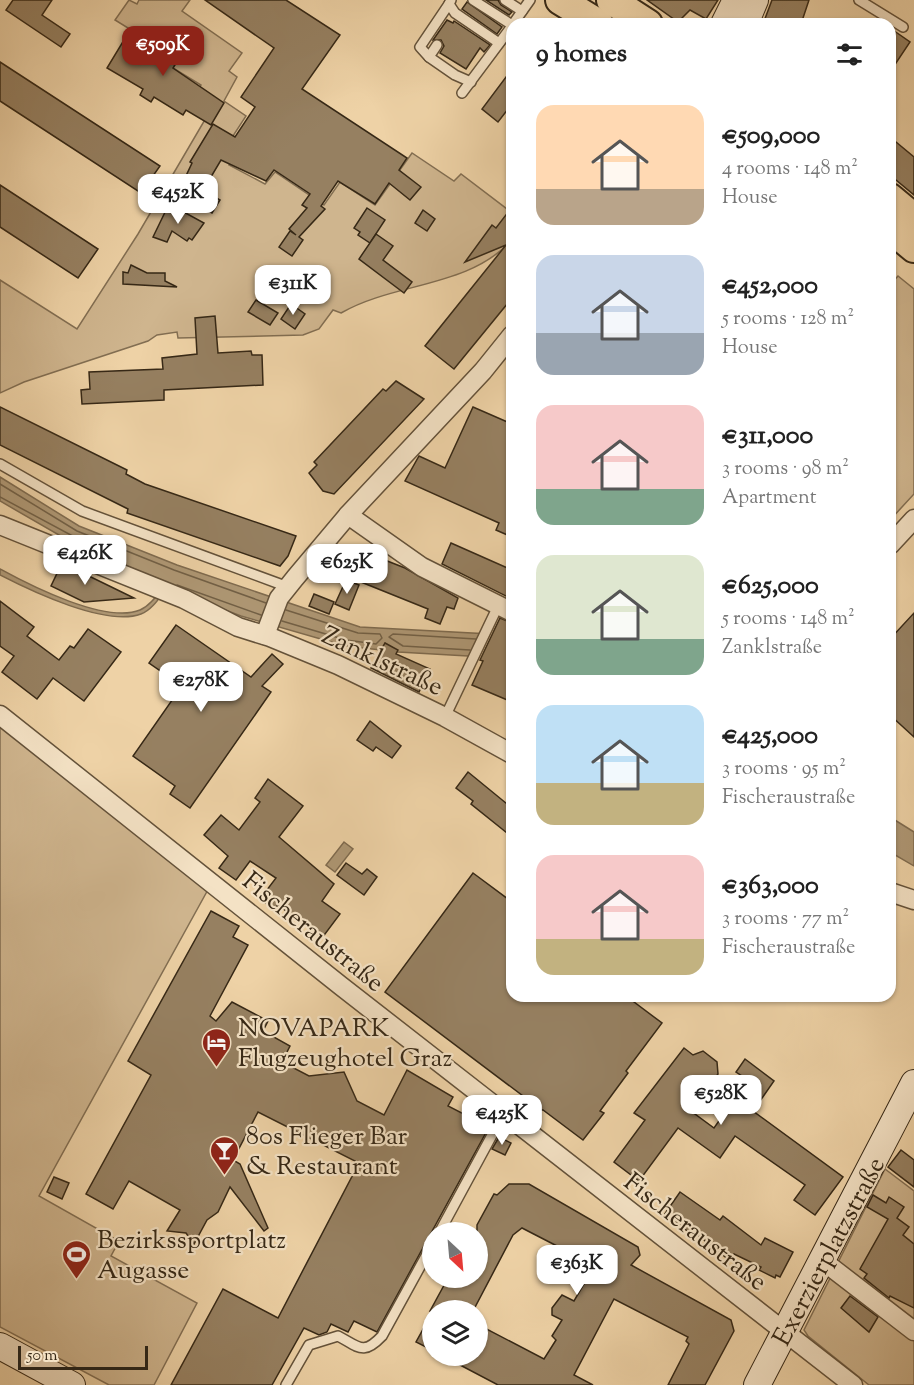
<!DOCTYPE html>
<meta charset="utf-8">
<style>
:root{--surface:#fff;--page:#f2f2f2;--text:#222;--muted:#767676;--accent:#8f2418}
body{margin:0;font-family:"Sorts Mill Goudy",serif;background:var(--page);color:var(--text);height:100vh;display:flex;flex-direction:column;font-size:22px;white-space:nowrap}
*{box-sizing:border-box;margin:0}
p{font-size:20px;color:var(--muted)}
.icon{flex:none;width:33px;height:33px;fill:none;stroke:currentColor;stroke-width:2;stroke-linecap:round;stroke-linejoin:round}
.map{position:relative;flex:1;overflow:hidden}
.drawer{position:absolute;left:506px;top:18px;width:390px;height:984px;display:flex;flex-direction:column;background:var(--surface);border-radius:18px;box-shadow:0 2px 4px #0004}
.drawer>*{flex:none}
.needle{width:39px;rotate:154deg}
.buttons{position:absolute;left:422px;top:1222px;display:grid;gap:12px}
.buttons a{display:grid;place-items:center;width:66px;height:66px;border-radius:50%;background:var(--surface);box-shadow:0 2px 4px #0004;font-size:30px}
.scale{position:absolute;left:18px;bottom:15px;width:130px;box-sizing:border-box;padding-left:6px;border:3px solid #362816;border-top:0;font-size:16px;line-height:21px;white-space:nowrap;color:#362816;-webkit-text-stroke:4px #f4e2c5;paint-order:stroke}
.price{position:absolute;translate:-50% -51px;padding:0 14px;border-radius:12px;background:#fff;color:#222;font-size:20px;line-height:39px;filter:drop-shadow(0 2px 3px #0008)}
.price::after{content:'';position:absolute;left:50%;top:36px;width:18px;height:14px;margin-left:-9px;background:inherit;clip-path:polygon(0 0,100% 0,50% 100%)}
.price.on{background:var(--accent);color:#fff}
ul{padding:0;list-style:none}
li{display:flex;align-items:center;gap:18px;height:150px;padding:0 30px}
li span{display:grid;place-items:center;flex:none;width:168px;height:120px;border-radius:18px;color:#555}
li>.icon{margin-inline-start:auto}
span .icon{width:72px;height:72px;fill:#fffc;stroke-width:1}
li b{font-size:26px}
h2{display:flex;justify-content:space-between;align-items:center;height:72px;padding:0 30px;font-size:26px}
.map>svg:first-child{display:block}
.green{fill:#cfb58e;stroke:#826e52;stroke-width:1.5}
.water{fill:#af9875;stroke:#7f6b4f;stroke-width:1.5}
.lines{fill:none;stroke-linecap:round;stroke-linejoin:round}
.shore{stroke:#726046;stroke-width:1.5}
.building{fill:#968061;stroke:#362816;stroke-width:1.5}
.lane-casing{stroke:#64523a;stroke-width:12}
.street-casing{stroke:#64523a;stroke-width:21}
.secondary-casing{stroke:#362816;stroke-width:28}
.primary-casing{stroke:#362816;stroke-width:32}
.lane{stroke:#f4e2c5;stroke-width:9}
.street{stroke:#f4e2c5;stroke-width:18}
.secondary{stroke:#f4e2c5;stroke-width:26}
.primary{stroke:#eed2a6;stroke-width:28}
.labels{text-anchor:middle;stroke-width:4.5;stroke-linejoin:round;paint-order:stroke}
.street-label{font-size:26px;fill:#362816;stroke:#f4e2c5}
.poi-label{font-size:26px;fill:#362816;stroke:#f4e2c5;text-anchor:start}
</style>
<div class="map">
<svg width="914" height="1385" viewBox="0 0 914 1385">
<rect width="100%" height="100%" fill="#eed2a6"/>
<filter id="stains"><feTurbulence type="fractalNoise" baseFrequency=".00333" numOctaves="4"/><feColorMatrix values="0 0 0 0 .2 0 0 0 0 .09 0 0 0 0 .02 0 0 0 .5 -.17"/></filter>
<radialGradient id="worn" r=".72"><stop offset=".6" stop-color="#630" stop-opacity="0"/><stop offset="1" stop-color="#630" stop-opacity=".3"/></radialGradient>
<!-- green -->
<g class="green">
<path d="M129 0 137 4 139 0H190L182 11 242 53 229 71 237 77 224 101 246 116 231 139 241 144 229 165 265 184 275 172 324 205 340 182 375 205 412 153 454 181 461 174 511 212V241C467 288 395 282 341 313L333 310 319 329 303 335 178 338 177 332 157 335 148 341 24 382 0 393V280L77 329 138 234 213 106 195 96 201 85 173 68 182 53 161 40 157 46 115 20Z"/>
<polygon points="898,276 914,289 914,494 890,520 890,285"/>
<polygon points="0,721 210,886 39,1196 119,1241 111,1256 197,1303 154,1385 109,1385 0,1327"/>
<polygon points="885,1169 914,1191 914,1385 869,1385 808,1336 804,1330"/>
</g>
<!-- water -->
<g class="water">
<path d="M0 477 79 526 177 565 360 627 490 634 478 658 468 656 398 652 385 643 381 650 345 646 241 616 167 588C160 597 152 610 141 614 106 627 31 591 0 575V569C31 586 106 624 140 610 150 606 157 595 163 587L85 550 0 501Z"/>
<polygon points="890,817 914,832 914,866 890,852"/>
<polygon points="344,842 353,849 335,872 326,865"/>
</g>
<g class="lines">
<!-- shore -->
<g class="shore">
<polyline points="0,484 77,531 174,570 266,603"/>
<polyline points="0,497 123,563"/>
<polyline points="177,585 261,615"/>
<polyline points="282,621 346,640 376,644 382,638 380,634 358,633 286,610"/>
<polyline points="470,650 403,646 389,637 393,634 476,639"/>
</g>
</g>
<!-- building -->
<g class="building">
<polygon points="13,0 52,0 42,15 70,34 61,47 6,10"/>
<polygon points="205,0 286,0 340,35 302,89 407,158 399,170 421,187 410,200 389,183 375,204 338,181 321,206 325,209 299,237 303,240 292,256 279,247 290,231 296,235 289,229 307,208 302,205 310,194 274,170 266,181 221,160 205,187 185,178 192,163 190,162 213,124 235,137 255,107 241,97 274,48"/>
<polygon points="486,0 498,0 501,5 512,12 509,15"/>
<polygon points="647,0 718,0 706,19 690,10 678,22"/>
<polygon points="772,0 809,0 801,24 763,24"/>
<polygon points="467,2 502,27 497,34 462,9"/>
<polygon points="447,20 453,23 454,21 490,45 484,52 480,48 466,69 440,53 444,46 441,40 433,40"/>
<polygon points="890,28 910,42 890,72"/>
<polygon points="130,30 157,46 161,40 182,53 173,68 224,103 211,125 186,110 183,115 154,97 151,102 140,95 143,89 107,68"/>
<polygon points="0,62 160,166 141,193 0,101"/>
<polygon points="512,69 512,104 498,122 482,109"/>
<polygon points="890,137 914,157 914,195 890,175"/>
<polygon points="0,185 98,249 78,278 0,227"/>
<polygon points="208,193 220,200 212,213 200,206"/>
<polygon points="169,204 204,223 192,240 189,238 187,241 172,231 167,242 153,237"/>
<polygon points="512,207 512,298 454,369 425,346 506,245 465,262 492,225 496,228"/>
<polygon points="367,208 385,220 370,243 358,235 360,232 354,228"/>
<polygon points="423,210 435,219 427,231 415,223"/>
<polygon points="376,234 393,246 383,260 412,282 404,293 359,259"/>
<polygon points="131,265 147,273 165,273 165,281 177,287 123,284 123,272 128,273"/>
<polygon points="256,300 278,313 270,325 248,312"/>
<polygon points="291,304 305,314 295,329 281,319"/>
<polygon points="215,316 218,353 251,351 252,355 262,355 263,385 164,390 164,400 82,404 81,390 90,389 89,372 163,369 162,358 197,354 195,318"/>
<polygon points="396,381 424,399 334,494 323,491 309,473 317,465 314,462 383,389 386,391"/>
<polygon points="0,407 127,470 126,474 145,484 296,536 288,556 280,566 127,513 128,509 0,445"/>
<polygon points="473,407 512,424 512,537 496,530 499,523 405,481 419,456 445,468"/>
<polygon points="451,543 512,570 512,599 442,564"/>
<polygon points="367,553 405,568 458,598 454,609 447,607 440,624 425,618 428,609 356,580"/>
<polygon points="62,563 95,579 134,598 84,602 51,586"/>
<polygon points="346,580 359,585 349,610 335,604"/>
<polygon points="314,594 334,602 329,614 309,606"/>
<polygon points="0,601 34,627 27,636 59,660 70,646 74,648 88,629 121,652 84,701 53,678 37,699 2,672 14,656 0,646"/>
<polygon points="914,613 914,737 890,715 890,639"/>
<polygon points="500,618 512,623 512,702 472,685 483,661 480,660"/>
<polygon points="176,625 251,677 272,654 283,664 262,686 271,692 190,808 170,794 175,786 133,756 182,686 149,663"/>
<polygon points="385,643 398,650 396,654 430,669 419,692 371,668"/>
<polygon points="370,721 401,746 392,758 376,747 373,751 357,740"/>
<polygon points="468,772 512,808 512,837 471,804 473,801 456,788"/>
<polygon points="268,779 303,806 279,837 334,884 322,901 340,914 322,938 278,905 274,909 260,899 276,878 250,861 236,880 219,868 228,856 204,835 221,815 239,830 260,802 255,798"/>
<polygon points="346,863 362,874 367,869 377,877 364,895 337,875"/>
<polygon points="473,873 512,902 512,996 626,996 662,1023 626,1071 628,1073 600,1111 604,1113 583,1140 543,1110 532,1110 527,1099 385,992"/>
<polygon points="211,911 239,926 233,937 248,945 210,1016 216,1021 232,1002 268,1021 263,1031 290,1046 282,1062 309,1076 344,1072 357,1101 384,1115 407,1070 453,1097 448,1106 489,1127 377,1332 354,1321 348,1332 331,1324 327,1332 319,1335 304,1328 272,1385 171,1385 223,1289 278,1318 359,1163 258,1112 233,1160 240,1164 268,1228 264,1231 230,1187 218,1212 207,1220 194,1244 186,1233 167,1231 180,1210 129,1181 113,1209 86,1194 151,1075 128,1061"/>
<polygon points="684,1048 693,1055 703,1051 717,1062 718,1074 691,1111 714,1128 748,1080 736,1072 745,1059 774,1081 753,1111 843,1177 815,1215 794,1200 805,1185 735,1136 720,1158 678,1128 639,1181 614,1162 645,1120 634,1113"/>
<polygon points="499,1137 511,1143 505,1155 492,1149"/>
<polygon points="901,1150 914,1160 914,1187 888,1167"/>
<polygon points="54,1177 69,1183 62,1199 47,1192"/>
<polygon points="509,1184 529,1184 638,1247 640,1255 631,1265 731,1320 734,1331 705,1385 668,1385 689,1344 686,1341 688,1337 614,1299 574,1375 593,1385 498,1385 443,1356 477,1356 477,1324 544,1359 556,1340 552,1336 562,1320 552,1315 552,1308 562,1295 574,1301 588,1277 590,1263 522,1228 513,1235 473,1311 430,1311 448,1278 477,1278 477,1225 494,1194 497,1195"/>
<polygon points="680,1192 720,1220 723,1216 761,1245 765,1238 793,1252 780,1277 776,1275 775,1278 759,1270 761,1267 734,1254 729,1260 691,1230 689,1232 664,1215"/>
<polygon points="873,1195 886,1203 889,1197 904,1207 897,1218 909,1227 903,1235 914,1244 914,1308 890,1296 889,1298 864,1278 867,1274 860,1269 888,1219 867,1207"/>
<polygon points="850,1296 878,1317 869,1332 841,1308"/>
<polygon points="432,1313 432,1350 416,1342"/>
</g>
<g class="lines">
<defs>
<g id="lane">
<polyline points="451,0 449,4 455,13 499,43"/>
<polyline points="473,0 512,25"/>
<polyline points="505,0 522,11"/>
<polyline points="859,0 903,27"/>
<polyline points="513,24 530,0"/>
<polyline points="437,45 429,57 455,75 471,82"/>
<polyline points="429,57 420,47 449,4"/>
<polyline points="462,93 512,26"/>
<polyline points="0,464 82,511 288,587"/>
<polyline points="445,717 498,606"/>
<polyline points="439,1233 504,1113"/>
<path d="M286 1385 309 1345 338 1336C359 1347 363 1356 382 1336L432 1245"/>
</g>
<g id="street">
<polyline points="348,515 422,567 512,612"/>
<polyline points="0,525 184,599 238,627 270,637 338,665 445,717 512,754"/>
<polyline points="890,545 914,519"/>
<polyline points="265,635 279,598 295,578 348,515 483,371 512,335"/>
<polyline points="0,715 341,986 853,1385"/>
<polyline points="890,892 914,900"/>
<polyline points="823,1261 914,1331"/>
</g>
<g id="secondary">
<polyline points="724,24 736,0"/>
<polyline points="745,24 755,0"/>
<polyline points="0,1346 72,1385"/>
<polyline points="757,1385 914,1083"/>
</g>
<g id="primary">
<polyline points="560,0 599,24"/>
<polyline points="611,0 648,24"/>
<polyline points="890,198 914,218"/>
<polyline points="890,228 914,248"/>
</g>
</defs>
<!-- lane casing -->
<use href="#lane" class="lane-casing"/>
<!-- street casing -->
<use href="#street" class="street-casing"/>
<!-- secondary casing -->
<use href="#secondary" class="secondary-casing"/>
<!-- primary casing -->
<use href="#primary" class="primary-casing"/>
<!-- lane -->
<use href="#lane" class="lane"/>
<!-- street -->
<use href="#street" class="street"/>
<!-- secondary -->
<use href="#secondary" class="secondary"/>
<!-- primary -->
<use href="#primary" class="primary"/>
</g>
<!-- icons -->
<defs>
<symbol id="hotel-pin" viewBox="-11 -11 22 30"><path d="M0 17L-7.5 6A9.5 9.5 0 1 1 7.5 6Z" fill="#8f2418" stroke="#f4e2c5"/><path d="M-6-4.5h1.5V1H6V5H4.5V3h-9V5H-6ZM-4 0a1.8 1.8 0 1 1 3.6 0ZM.5 0V-2.5h3Q6-2.5 6 0Z" fill="#fff"/></symbol>
<symbol id="bar-pin" viewBox="-11 -11 22 30"><path d="M0 17L-7.5 6A9.5 9.5 0 1 1 7.5 6Z" fill="#8f2418" stroke="#f4e2c5"/><path d="M-6-5H6L.8 .8V4.5H3.5V6h-7V4.5H-.8V.8Z" fill="#fff"/></symbol>
<symbol id="stadium-pin" viewBox="-11 -11 22 30"><path d="M0 17L-7.5 6A9.5 9.5 0 1 1 7.5 6Z" fill="#8f2418" stroke="#f4e2c5"/><path d="M0-5a6.5 5 0 1 0 0 10a6.5 5 0 1 0 0-10ZM-3.5-1.8h7v3.6h-7Z" fill="#fff"/></symbol>
</defs>
<g fill-rule="evenodd">
<use href="#hotel-pin" x="200" y="1026" width="33" height="45"/>
<use href="#bar-pin" x="208" y="1134" width="33" height="45"/>
<use href="#stadium-pin" x="60" y="1238" width="33" height="45"/>
</g>
<g class="labels">
<!-- street labels -->
<g class="street-label">
<text transform="translate(383 660) rotate(25)" y="9">Zanklstraße</text>
<text transform="translate(314 931) rotate(39)" y="9">Fischeraustraße</text>
<text transform="translate(696 1231) rotate(38)" y="9">Fischeraustraße</text>
<text transform="translate(828 1251) rotate(-62)" y="9">Exerzierplatzstraße</text>
</g>
<!-- poi labels -->
<g class="poi-label">
<text x="238" y="1036">NOVAPARK<tspan x="238" dy="30">Flugzeughotel Graz</tspan></text>
<text x="246" y="1144">80s Flieger Bar<tspan x="246" dy="30">&amp; Restaurant</tspan></text>
<text x="97" y="1248">Bezirkssportplatz<tspan x="97" dy="30">Augasse</tspan></text>
</g>
</g>
<rect width="100%" height="100%" filter="url(#stains)"/>
<rect width="100%" height="100%" fill="url(#worn)"/>
</svg>
<div class="buttons">
<a><svg class="needle" viewBox="-14 -14 28 28"><path d="M0-13l5 13h-10z" fill="#e53935"/><path d="M0 13l5-13h-10z" fill="#767676"/></svg></a>
<a><svg class="icon" aria-label="layers" viewBox="0 0 24 24"><path d="M12 4l9 5-9 5-9-5zM3 14l9 5 9-5"/></svg></a>
</div>
<div class="scale">50 m</div>
<b class="price on" style="left:163px;top:77px">€509K</b>
<b class="price" style="left:178px;top:225px">€452K</b>
<b class="price" style="left:293px;top:316px">€311K</b>
<b class="price" style="left:85px;top:586px">€426K</b>
<b class="price" style="left:347px;top:595px">€625K</b>
<b class="price" style="left:201px;top:713px">€278K</b>
<b class="price" style="left:721px;top:1126px">€528K</b>
<b class="price" style="left:502px;top:1146px">€425K</b>
<b class="price" style="left:577px;top:1296px">€363K</b>
<section class="drawer">
<h2>9 homes<svg class="icon" aria-label="filters" viewBox="0 0 24 24"><path d="M4 7h16M4 17h16"/><circle cx="9" cy="7" r="2"/><circle cx="15" cy="17" r="2"/></svg></h2>
<ul>
<li><span style="background:linear-gradient(#ffd9b3 70%,#b9a48a 0)"><svg class="icon" aria-label="home" viewBox="0 0 24 24"><path d="M3 11l9-7 9 7M6 9v11h12V9"/></svg></span><div><b>€509,000</b><p>4 rooms · 148 m²</p><p>House</p></div></li>
<li><span style="background:linear-gradient(#c9d6e8 65%,#9aa5b1 0)"><svg class="icon" aria-label="home" viewBox="0 0 24 24"><path d="M3 11l9-7 9 7M6 9v11h12V9"/></svg></span><div><b>€452,000</b><p>5 rooms · 128 m²</p><p>House</p></div></li>
<li><span style="background:linear-gradient(#f6c9c9 70%,#7fa58c 0)"><svg class="icon" aria-label="home" viewBox="0 0 24 24"><path d="M3 11l9-7 9 7M6 9v11h12V9"/></svg></span><div><b>€311,000</b><p>3 rooms · 98 m²</p><p>Apartment</p></div></li>
<li><span style="background:linear-gradient(#dfe7d0 70%,#7fa58c 0)"><svg class="icon" aria-label="home" viewBox="0 0 24 24"><path d="M3 11l9-7 9 7M6 9v11h12V9"/></svg></span><div><b>€625,000</b><p>5 rooms · 148 m²</p><p>Zanklstraße</p></div></li>
<li><span style="background:linear-gradient(#bfe0f5 65%,#c2b280 0)"><svg class="icon" aria-label="home" viewBox="0 0 24 24"><path d="M3 11l9-7 9 7M6 9v11h12V9"/></svg></span><div><b>€425,000</b><p>3 rooms · 95 m²</p><p>Fischeraustraße</p></div></li>
<li><span style="background:linear-gradient(#f6c9c9 70%,#c2b280 0)"><svg class="icon" aria-label="home" viewBox="0 0 24 24"><path d="M3 11l9-7 9 7M6 9v11h12V9"/></svg></span><div><b>€363,000</b><p>3 rooms · 77 m²</p><p>Fischeraustraße</p></div></li>
</ul>
</section>
</div>
